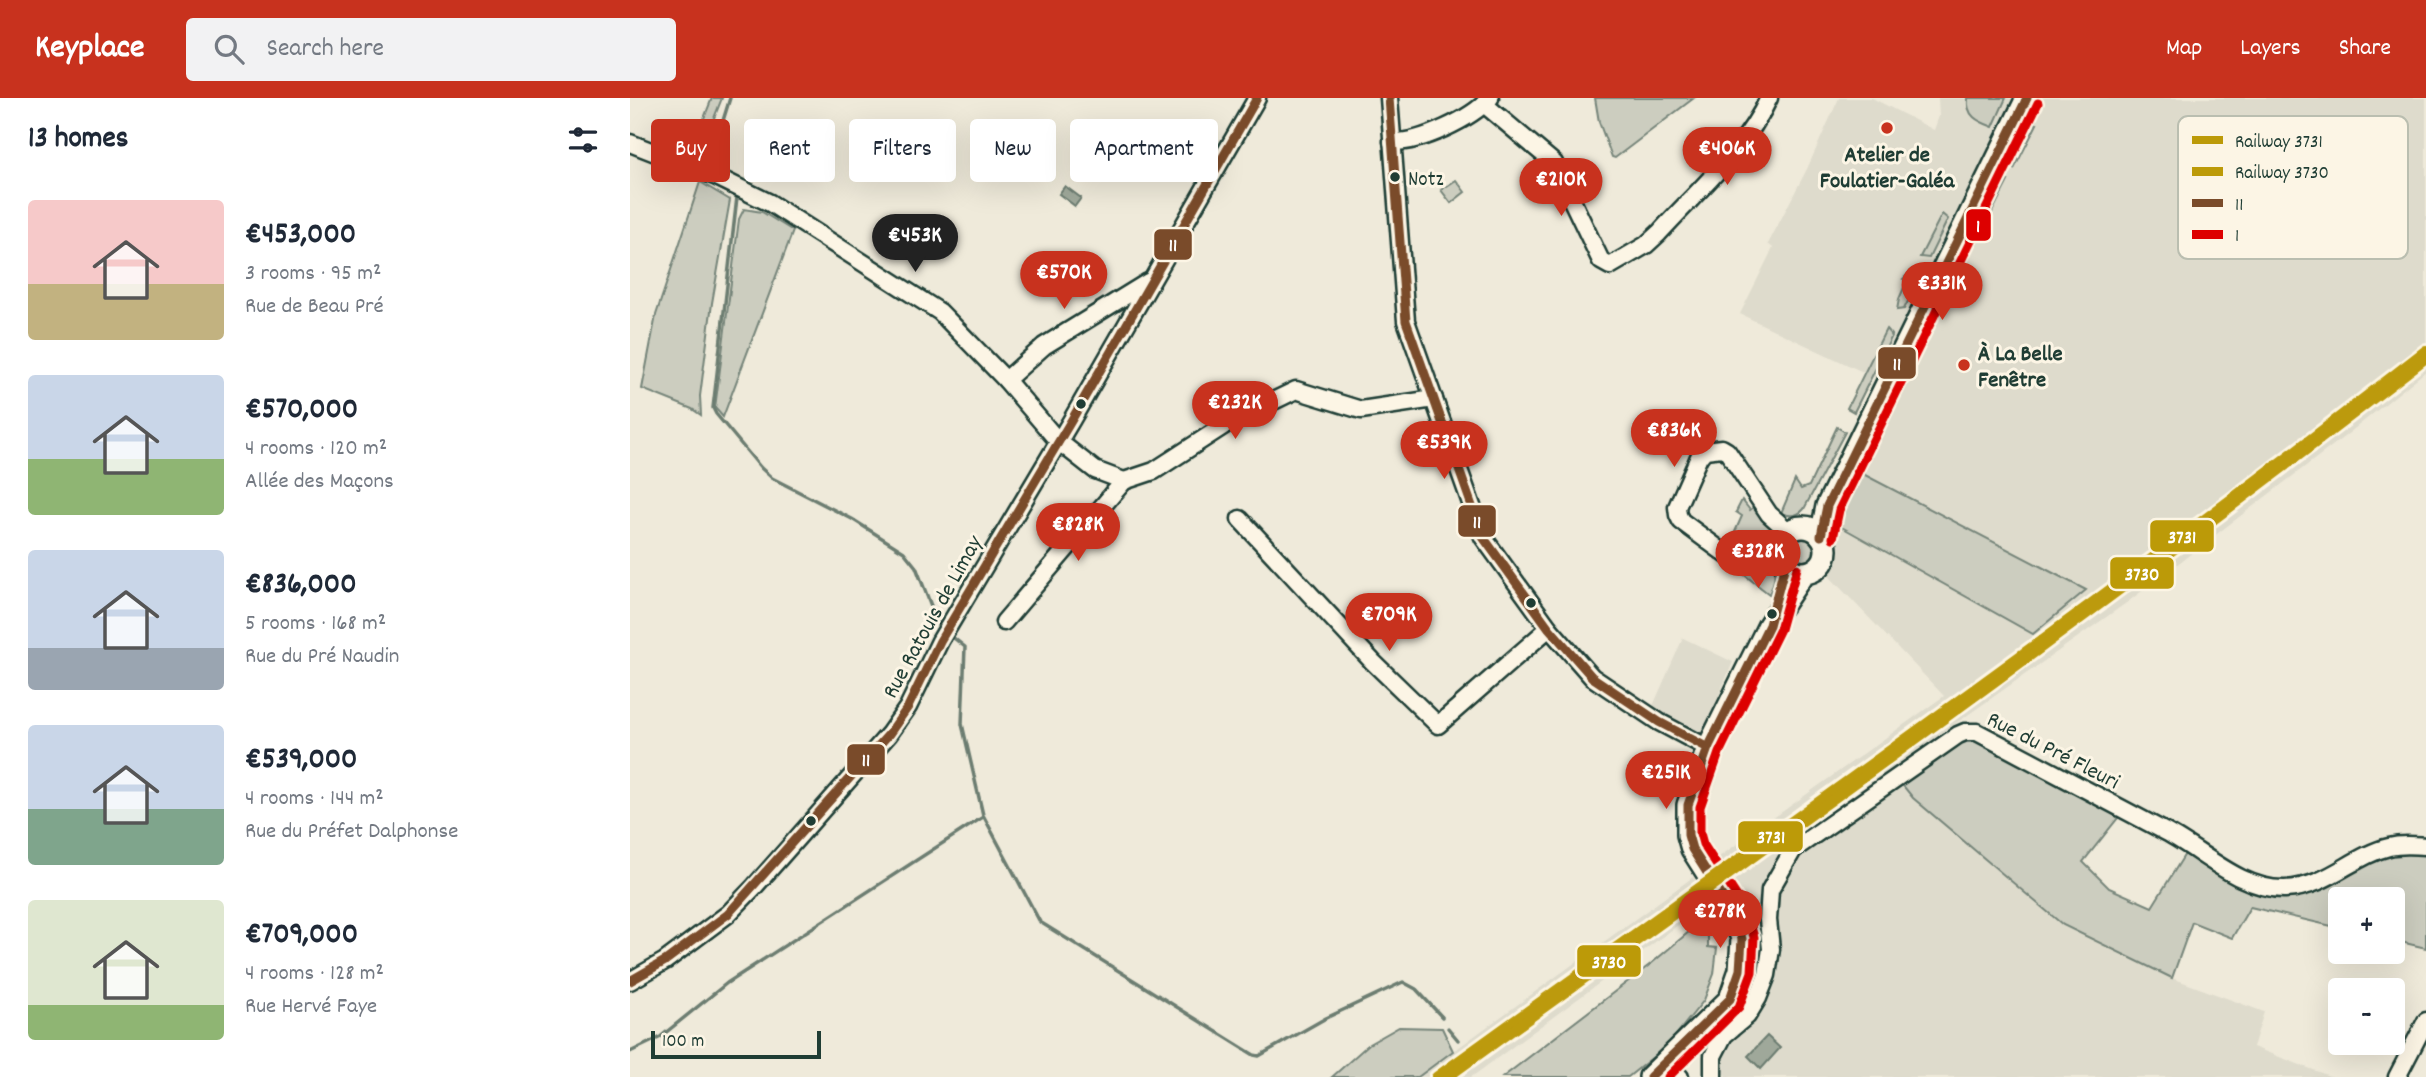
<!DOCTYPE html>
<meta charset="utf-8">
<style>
:root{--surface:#fff;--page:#f2f2f3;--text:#1f2937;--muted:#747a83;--accent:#c8321e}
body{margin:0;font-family:Dekko,sans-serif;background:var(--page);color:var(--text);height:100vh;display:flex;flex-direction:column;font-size:26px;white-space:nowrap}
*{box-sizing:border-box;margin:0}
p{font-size:23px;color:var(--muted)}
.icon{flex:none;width:38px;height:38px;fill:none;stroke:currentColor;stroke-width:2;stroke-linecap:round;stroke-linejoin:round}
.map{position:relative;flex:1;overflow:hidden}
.sheet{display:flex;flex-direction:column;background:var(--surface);width:630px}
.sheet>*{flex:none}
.top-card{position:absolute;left:21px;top:21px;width:665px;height:63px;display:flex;gap:14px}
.controls{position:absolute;left:1698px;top:789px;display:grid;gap:14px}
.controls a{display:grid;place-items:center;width:77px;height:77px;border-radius:7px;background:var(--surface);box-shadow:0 7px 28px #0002;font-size:35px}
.scale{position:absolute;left:21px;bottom:18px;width:170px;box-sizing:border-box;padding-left:7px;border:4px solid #1f3d34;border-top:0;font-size:19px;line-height:24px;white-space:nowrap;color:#1f3d34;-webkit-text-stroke:5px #fcf5e5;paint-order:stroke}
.price{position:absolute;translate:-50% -60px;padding:0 16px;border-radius:24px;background:var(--accent);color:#fff;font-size:23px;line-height:46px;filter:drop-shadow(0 2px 4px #0008)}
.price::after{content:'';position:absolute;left:50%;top:42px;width:21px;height:16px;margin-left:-10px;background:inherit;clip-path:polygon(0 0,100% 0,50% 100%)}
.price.on{background:#222;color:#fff}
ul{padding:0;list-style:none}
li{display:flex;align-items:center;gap:21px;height:175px;padding:0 28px}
li span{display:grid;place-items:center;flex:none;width:196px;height:140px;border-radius:7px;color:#555}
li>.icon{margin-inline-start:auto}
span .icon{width:84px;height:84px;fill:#fffc;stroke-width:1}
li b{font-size:30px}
h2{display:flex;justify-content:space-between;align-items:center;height:84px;padding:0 28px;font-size:30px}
.pill{padding:0 24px;border-radius:7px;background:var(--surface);box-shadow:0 7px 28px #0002;font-size:24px;line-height:63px}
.pill.on{background:var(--accent);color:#fff}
header{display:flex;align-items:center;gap:42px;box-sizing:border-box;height:98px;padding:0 35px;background:var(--accent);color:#fff}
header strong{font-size:33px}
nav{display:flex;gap:38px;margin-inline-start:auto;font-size:24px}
.search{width:490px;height:63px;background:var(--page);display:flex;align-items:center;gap:18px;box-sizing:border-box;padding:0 24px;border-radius:7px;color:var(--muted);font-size:26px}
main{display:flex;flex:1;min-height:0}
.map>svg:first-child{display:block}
.built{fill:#dedbcc;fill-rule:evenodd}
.green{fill:#cccdbf;stroke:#76857a;stroke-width:2}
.water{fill:#9fa89a;stroke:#6c7d71;stroke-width:2}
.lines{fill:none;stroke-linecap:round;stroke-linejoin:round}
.stream{stroke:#6c7d71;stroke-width:3.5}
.minor-casing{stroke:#1f3d34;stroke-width:21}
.major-casing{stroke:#1f3d34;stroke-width:26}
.minor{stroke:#fcf5e5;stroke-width:16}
.major{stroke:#fcf5e5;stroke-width:21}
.bus-1-casing{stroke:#fcf5e5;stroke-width:14}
.bus-2-casing{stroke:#fcf5e5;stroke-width:14}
.bus-1{stroke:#7a4b2a;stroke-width:9}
.bus-2{stroke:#d00;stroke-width:9}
.rail-1-casing{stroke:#fcf5e5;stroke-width:16}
.rail-2-casing{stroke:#fcf5e5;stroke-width:16}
.rail-1{stroke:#bc9a08;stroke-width:10}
.rail-2{stroke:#bc9a08;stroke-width:10}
.poi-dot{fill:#c8321e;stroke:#fcf5e5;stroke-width:2.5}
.bus-dot{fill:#1f3d34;stroke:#fcf5e5;stroke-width:2.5}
.labels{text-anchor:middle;stroke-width:6;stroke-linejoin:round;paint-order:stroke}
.bus-label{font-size:21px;fill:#1f3d34;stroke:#fcf5e5;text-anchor:start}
.poi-label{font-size:23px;font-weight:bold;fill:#1f3d34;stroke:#fcf5e5}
.street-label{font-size:23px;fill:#1f3d34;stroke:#fcf5e5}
.key{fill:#fcf5e5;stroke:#babeb0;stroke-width:2}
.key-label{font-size:19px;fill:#1f3d34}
.line-badge{stroke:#fcf5e5;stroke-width:2.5}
.badge-label{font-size:19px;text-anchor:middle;font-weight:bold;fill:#fff}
</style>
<header>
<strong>Keyplace</strong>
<div class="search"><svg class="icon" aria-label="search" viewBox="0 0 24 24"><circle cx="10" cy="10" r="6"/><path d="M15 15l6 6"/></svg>Search here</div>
<nav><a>Map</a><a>Layers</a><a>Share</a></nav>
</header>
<main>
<section class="sheet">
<h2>13 homes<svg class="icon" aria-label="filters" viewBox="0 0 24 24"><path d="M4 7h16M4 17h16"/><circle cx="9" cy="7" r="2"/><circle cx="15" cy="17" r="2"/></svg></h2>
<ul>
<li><span style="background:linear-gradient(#f6c9c9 60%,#c2b280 0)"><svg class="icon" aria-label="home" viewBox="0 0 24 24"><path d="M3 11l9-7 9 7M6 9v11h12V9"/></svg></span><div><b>€453,000</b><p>3 rooms · 95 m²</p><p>Rue de Beau Pré</p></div></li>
<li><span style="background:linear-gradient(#c9d6e8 60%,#8fb573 0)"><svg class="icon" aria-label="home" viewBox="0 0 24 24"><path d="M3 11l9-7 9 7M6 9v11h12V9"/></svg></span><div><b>€570,000</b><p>4 rooms · 120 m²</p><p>Allée des Maçons</p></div></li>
<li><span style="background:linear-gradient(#c9d6e8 70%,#9aa5b1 0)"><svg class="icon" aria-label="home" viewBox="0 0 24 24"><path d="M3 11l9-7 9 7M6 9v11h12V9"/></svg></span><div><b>€836,000</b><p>5 rooms · 168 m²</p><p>Rue du Pré Naudin</p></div></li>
<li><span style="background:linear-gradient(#c9d6e8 60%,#7fa58c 0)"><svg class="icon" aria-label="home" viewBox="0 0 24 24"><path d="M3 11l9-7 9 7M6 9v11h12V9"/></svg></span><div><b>€539,000</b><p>4 rooms · 144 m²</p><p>Rue du Préfet Dalphonse</p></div></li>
<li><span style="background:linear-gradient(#dfe7d0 75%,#8fb573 0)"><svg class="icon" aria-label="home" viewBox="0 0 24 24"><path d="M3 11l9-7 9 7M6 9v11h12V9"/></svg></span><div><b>€709,000</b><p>4 rooms · 128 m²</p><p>Rue Hervé Faye</p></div></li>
</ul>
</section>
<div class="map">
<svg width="1796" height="979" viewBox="0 0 1796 979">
<rect width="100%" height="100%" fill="#efeada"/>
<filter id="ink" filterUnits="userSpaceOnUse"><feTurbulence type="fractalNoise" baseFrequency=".0143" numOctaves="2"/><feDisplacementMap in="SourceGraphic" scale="14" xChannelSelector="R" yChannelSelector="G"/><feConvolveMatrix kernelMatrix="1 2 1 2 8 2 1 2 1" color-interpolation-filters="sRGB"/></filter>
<g filter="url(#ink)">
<!-- built -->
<g class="built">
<path d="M1209 0H1242L1304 32 1309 18 1308 0H1796V273L1719 335 1499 503 1260 672 1283 700 1433 827 1542 880 1634 914 1623 949 1702 979H1097L1069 952 1105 918 1119 894 1128 858 1123 821 1082 764 1314 598 1200 479 1203 425 1267 290 1110 216 1143 150 1138 146 1177 71ZM1233 376 1456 492V493L1403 535 1208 426Z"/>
<polygon points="1053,540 1103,564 1072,637 1022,610"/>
<polygon points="1063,779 1081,803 847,975 841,979 788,979"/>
</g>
<!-- green -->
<g class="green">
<polygon points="82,0 92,0 69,58 70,64 32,51 60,56"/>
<polygon points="965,0 1064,0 985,60 982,59 969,24"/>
<path d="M1338 0H1376L1363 29C1347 23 1336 18 1338 0Z"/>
<polygon points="1397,24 1407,26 1384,71 1378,63"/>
<polygon points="826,82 835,94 821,105 811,92"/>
<polygon points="1368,82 1378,83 1354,130 1351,118"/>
<polygon points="70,84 100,102 82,205 70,298 71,317 62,311 12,291 26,217"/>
<polygon points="114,111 132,114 163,133 93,319 85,310 109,121"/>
<polygon points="1312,116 1318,121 1299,160 1290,159"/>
<polygon points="1282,172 1283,176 1289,176 1289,182 1274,211 1267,212 1269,201 1277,183 1273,181"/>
<polygon points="1256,231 1262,238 1224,314 1217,310"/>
<path d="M1207 329 1215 334 1174 411C1168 418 1160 419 1151 415L1165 382 1171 391 1179 388Z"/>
<polygon points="1255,330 1233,376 1456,492 1403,536 1208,427 1207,436 1203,434 1203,425 1249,331"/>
<polygon points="1112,402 1120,412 1126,407 1146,432 1139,446 1097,452 1112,418 1106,414"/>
<circle cx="1172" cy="453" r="14"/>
<path d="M1133 456C1148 466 1146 482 1139 496L1112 475 1120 465 1113 460Z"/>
<polygon points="1348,640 1491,716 1453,764 1479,790 1522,809 1558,751 1635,793 1762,754 1796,752 1796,850 1762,842 1762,802 1710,802 1710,830 1620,809 1602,840 1562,824 1542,880 1433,827 1283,700 1270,684 1331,641"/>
<polygon points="1079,817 1087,828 1078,833 1078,849 1087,850 1084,876 1074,902 1038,947 998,979 873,979 1022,865"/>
<polygon points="769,929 812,930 823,953 788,979 702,979 739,946"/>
</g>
<!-- water -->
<g class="water">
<polygon points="435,88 451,100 445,108 429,96"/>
<polygon points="1137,938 1150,950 1131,971 1118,958"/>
</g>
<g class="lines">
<!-- stream -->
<g class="stream">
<polyline points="79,68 100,0"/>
<polyline points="76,83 107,99 85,293 83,310 86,316 131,370 142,380 222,421 274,454 286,469 308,526 312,530"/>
<polyline points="320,537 335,549 332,626 353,717 410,824 624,957 629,958 696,920 773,884 786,891 812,919"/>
<polyline points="818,930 828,942"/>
<polyline points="0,954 29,940 97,885 353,719"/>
</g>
<defs>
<g id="minor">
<polyline points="759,0 776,223 853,439 919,530 962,579 1029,624 1078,650"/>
<path d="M854 6 924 65 971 163 980 168 1016 147 1029 135C1068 92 1115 52 1139 0"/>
<path d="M762 44C790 45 841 21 860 0"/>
<polyline points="0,45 87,79 140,105 310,214 376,282 428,343 465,372 494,383 524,373 598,325 666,292 731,312 804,301"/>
<polyline points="376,282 414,248 518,184"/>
<polyline points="610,421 743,564 808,627 919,530"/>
<polyline points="1150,452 1130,449 1097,457 1051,423 1048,417 1047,409 1069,359 1075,352 1092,350 1097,353 1139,416 1159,434"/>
<polyline points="374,524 494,383"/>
<polyline points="0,883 35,863 98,816 125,788 259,636 278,609 310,543 441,323 627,0"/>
<polyline points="1035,966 1050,979"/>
<path d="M1083 979V958L1094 937 1117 918 1128 900 1137 877 1141 851 1138 822 1140 792 1163 752 1328 637 1335 634H1347C1410 668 1473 700 1536 734 1574 754 1611 792 1655 791 1698 789 1722 758 1759 749 1771 746 1783 747 1796 748"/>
<polyline points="1767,979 1796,923"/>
</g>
<g id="major">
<circle cx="1173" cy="452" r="23"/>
<polyline points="1191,438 1197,408 1397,0"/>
<polyline points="1020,979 1100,901 1110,872 1112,841 1104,817 1062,751 1058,737 1058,707 1078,650 1139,527 1173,476"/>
</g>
</defs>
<!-- minor casing -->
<use href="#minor" class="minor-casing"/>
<!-- major casing -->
<use href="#major" class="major-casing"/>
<!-- minor -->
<use href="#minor" class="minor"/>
<!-- major -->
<use href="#major" class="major"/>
<defs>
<g id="bus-1">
<polyline points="759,0 776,223 853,439 919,530 962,579 1029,624 1078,650"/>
<polyline points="1191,438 1197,408 1397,0"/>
<polyline points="0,883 35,863 98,816 259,636 278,609 310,543 441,323 627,0"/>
<polyline points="1020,979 1100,901 1110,872 1112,841 1104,817 1062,751 1058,737 1058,707 1078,650 1139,527 1155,467"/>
</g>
<g id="bus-2">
<polyline points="1203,440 1209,412 1408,5"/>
<polyline points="1038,979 1109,909 1122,874 1124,839 1116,813 1073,746 1070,735 1070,709 1089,655 1150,531 1167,470"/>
</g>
</defs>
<!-- bus-1 casing -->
<use href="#bus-1" class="bus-1-casing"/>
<!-- bus-2 casing -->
<use href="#bus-2" class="bus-2-casing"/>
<!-- bus-1 -->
<use href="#bus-1" class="bus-1"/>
<!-- bus-2 -->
<use href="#bus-2" class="bus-2"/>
<defs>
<path id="rail-1" d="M806 979C1138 739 1473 504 1796 252"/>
<path id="rail-2" d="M818 979C1146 742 1476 508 1796 260"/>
</defs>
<!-- rail-1 casing -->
<use href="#rail-1" class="rail-1-casing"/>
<!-- rail-2 casing -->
<use href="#rail-2" class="rail-2-casing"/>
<!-- rail-1 -->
<use href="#rail-1" class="rail-1"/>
<!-- rail-2 -->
<use href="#rail-2" class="rail-2"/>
</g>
</g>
<!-- markers -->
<g class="poi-dot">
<circle cx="1257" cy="30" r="7"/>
<circle cx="1334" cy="267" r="7"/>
</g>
<g class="bus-dot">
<circle cx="765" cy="79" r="6"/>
<circle cx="451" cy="306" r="6"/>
<circle cx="901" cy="505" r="6"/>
<circle cx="1142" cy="516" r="6"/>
<circle cx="181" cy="723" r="6"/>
</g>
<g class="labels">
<!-- bus labels -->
<g class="bus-label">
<text x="778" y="87">Notz</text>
</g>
<!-- poi labels -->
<g class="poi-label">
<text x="1257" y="63">Atelier de<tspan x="1257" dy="26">Foulatier-Galéa</tspan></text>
<text x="1348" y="262" text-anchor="start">À La Belle<tspan x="1348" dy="26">Fenêtre</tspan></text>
</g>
<!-- street labels -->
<g class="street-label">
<text transform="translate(301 518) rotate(-61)" y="8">Rue Ratouis de Limay</text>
<text transform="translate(1424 651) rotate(27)" y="8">Rue du Pré Fleuri</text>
</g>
</g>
<!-- legend -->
<rect x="1548" y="18" width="230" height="143" rx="10" class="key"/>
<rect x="1562" y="38" width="31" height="8" fill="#bc9a08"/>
<rect x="1562" y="69" width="31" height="9" fill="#bc9a08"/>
<rect x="1562" y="101" width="31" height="8" fill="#7a4b2a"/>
<rect x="1562" y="132" width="31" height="9" fill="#d00"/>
<g class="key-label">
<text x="1605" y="49">Railway 3731</text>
<text x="1605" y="80">Railway 3730</text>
<text x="1605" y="112">11</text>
<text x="1605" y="143">1</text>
</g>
<g class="line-badge">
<rect x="1335" y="110" width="27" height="34" rx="7" fill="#d00"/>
<rect x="523" y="130" width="40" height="33" rx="7" fill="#7a4b2a"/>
<rect x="1247" y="248" width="40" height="34" rx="7" fill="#7a4b2a"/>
<rect x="827" y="406" width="40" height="34" rx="7" fill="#7a4b2a"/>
<rect x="1519" y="421" width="66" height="34" rx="7" fill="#bc9a08"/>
<rect x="1479" y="458" width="66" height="34" rx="7" fill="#bc9a08"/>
<rect x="216" y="645" width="40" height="33" rx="7" fill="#7a4b2a"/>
<rect x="1107" y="722" width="67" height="33" rx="7" fill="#bc9a08"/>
<rect x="946" y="846" width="66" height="34" rx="7" fill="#bc9a08"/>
</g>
<g class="badge-label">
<text x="1348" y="134">1</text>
<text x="543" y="153">11</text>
<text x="1267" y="272">11</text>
<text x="847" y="430">11</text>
<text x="1552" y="445">3731</text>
<text x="1512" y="482">3730</text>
<text x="236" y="668">11</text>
<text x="1141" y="745">3731</text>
<text x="979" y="870">3730</text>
</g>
</svg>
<div class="controls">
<a>+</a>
<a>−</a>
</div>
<div class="scale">100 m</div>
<b class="price" style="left:1097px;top:89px">€406K</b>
<b class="price" style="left:931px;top:120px">€210K</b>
<b class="price on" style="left:285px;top:176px">€453K</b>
<b class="price" style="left:434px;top:213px">€570K</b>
<b class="price" style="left:1312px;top:224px">€331K</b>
<b class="price" style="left:605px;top:343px">€232K</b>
<b class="price" style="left:1044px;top:371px">€836K</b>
<b class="price" style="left:814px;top:383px">€539K</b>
<b class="price" style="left:448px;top:465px">€828K</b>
<b class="price" style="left:1128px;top:492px">€328K</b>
<b class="price" style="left:759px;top:555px">€709K</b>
<b class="price" style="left:1036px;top:713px">€251K</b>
<b class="price" style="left:1090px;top:852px">€278K</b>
<div class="top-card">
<a class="pill on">Buy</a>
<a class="pill">Rent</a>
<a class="pill">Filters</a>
<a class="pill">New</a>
<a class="pill">Apartment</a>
</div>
</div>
</main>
